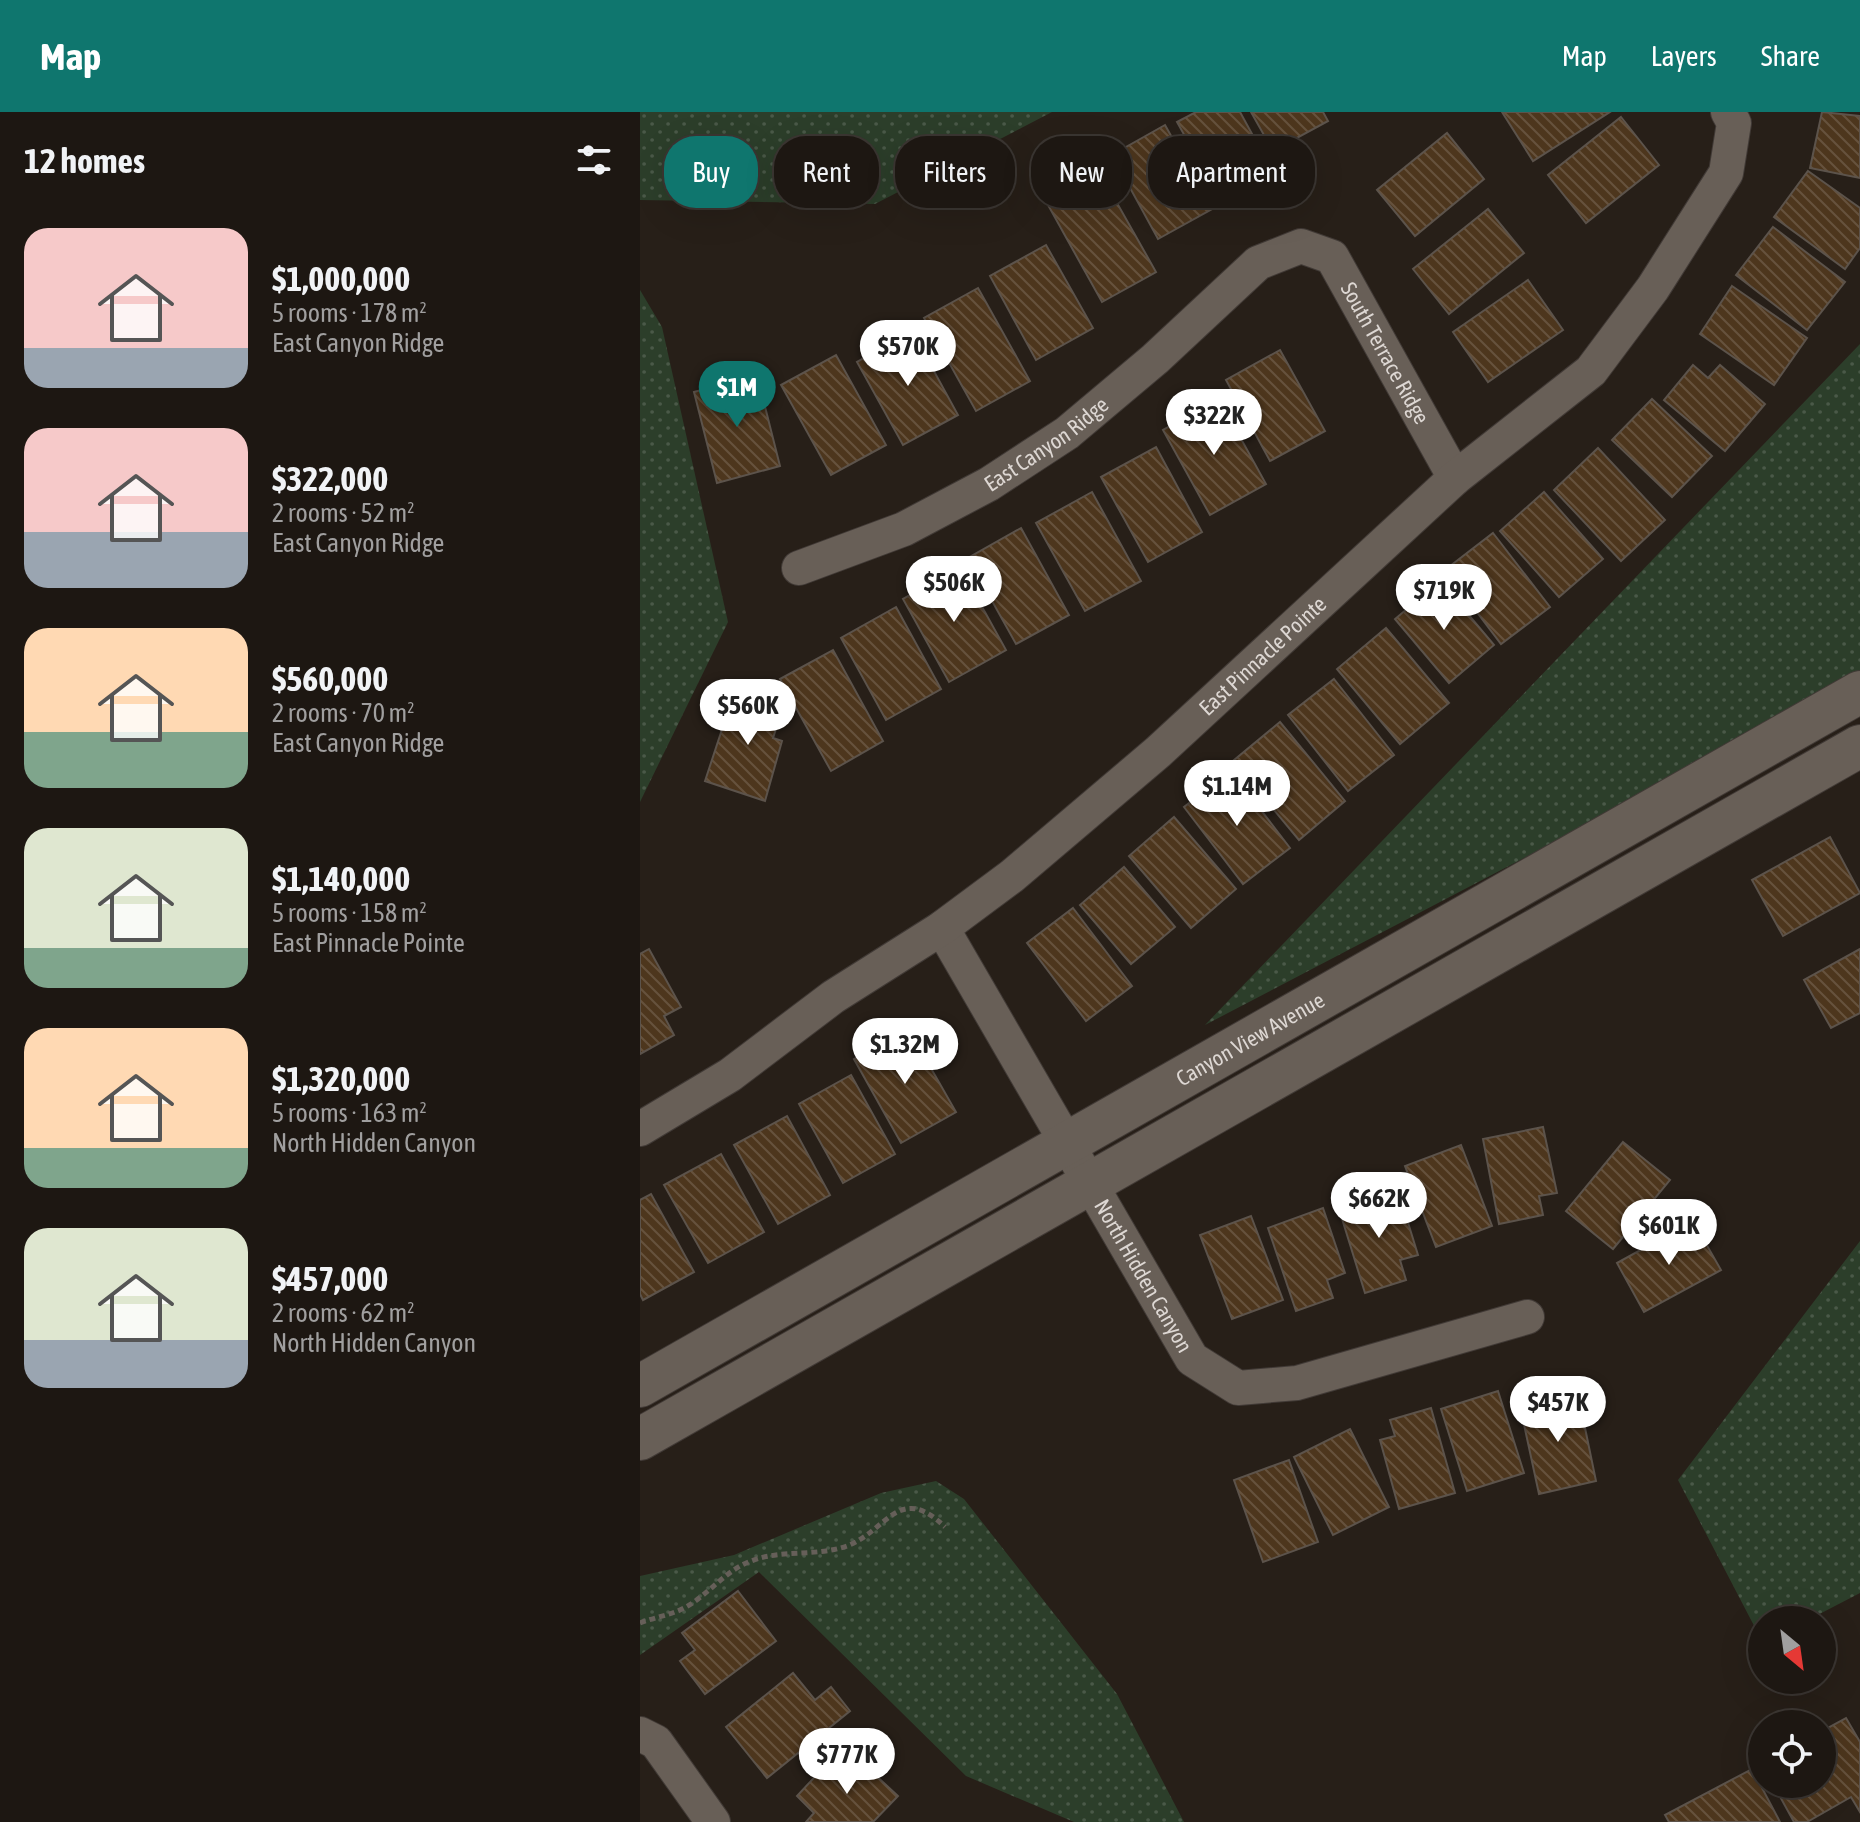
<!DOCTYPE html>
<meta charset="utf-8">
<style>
:root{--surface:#1d1712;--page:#25201b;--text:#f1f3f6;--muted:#a09f9f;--line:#3b3632;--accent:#0f766e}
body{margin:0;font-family:"Asap Condensed",sans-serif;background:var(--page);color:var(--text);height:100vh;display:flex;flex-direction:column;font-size:30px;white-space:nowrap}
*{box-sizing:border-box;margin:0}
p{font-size:26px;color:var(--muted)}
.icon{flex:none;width:44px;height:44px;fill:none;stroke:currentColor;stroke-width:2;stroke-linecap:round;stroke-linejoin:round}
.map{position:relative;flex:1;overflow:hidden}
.sheet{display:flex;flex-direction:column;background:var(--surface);width:640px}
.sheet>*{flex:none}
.guide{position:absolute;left:24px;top:24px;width:760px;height:72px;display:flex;gap:16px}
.needle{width:52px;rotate:151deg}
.buttons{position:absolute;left:1108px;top:1494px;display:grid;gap:16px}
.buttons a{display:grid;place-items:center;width:88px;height:88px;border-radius:50%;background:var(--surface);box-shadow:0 8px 32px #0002,0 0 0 2px var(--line);font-size:40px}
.price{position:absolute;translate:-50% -68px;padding:0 18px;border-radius:28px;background:#fff;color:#222;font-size:26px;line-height:52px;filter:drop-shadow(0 2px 4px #0008)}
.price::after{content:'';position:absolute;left:50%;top:48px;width:24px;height:18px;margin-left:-12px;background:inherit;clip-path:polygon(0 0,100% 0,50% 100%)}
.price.selected{background:var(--accent);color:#fff}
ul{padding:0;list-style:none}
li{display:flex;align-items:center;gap:24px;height:200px;padding:0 24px}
li span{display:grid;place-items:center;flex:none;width:224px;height:160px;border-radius:24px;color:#555}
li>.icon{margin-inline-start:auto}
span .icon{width:96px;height:96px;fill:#fffc;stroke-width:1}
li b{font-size:34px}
h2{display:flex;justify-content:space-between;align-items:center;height:96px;padding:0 24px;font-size:34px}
.chip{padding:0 28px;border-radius:32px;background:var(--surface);box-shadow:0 8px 32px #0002,0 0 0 2px var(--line);font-size:28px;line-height:72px}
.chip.selected{background:var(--accent);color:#fff}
header{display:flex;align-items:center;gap:48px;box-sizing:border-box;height:112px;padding:0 40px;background:var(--accent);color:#fff}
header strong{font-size:38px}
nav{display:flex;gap:44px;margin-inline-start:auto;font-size:28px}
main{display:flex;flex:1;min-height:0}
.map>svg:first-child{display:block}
.grass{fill:url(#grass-dots)}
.building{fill:url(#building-back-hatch);stroke:#5c534b;stroke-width:2}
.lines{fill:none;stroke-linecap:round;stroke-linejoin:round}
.minor-casing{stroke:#413a36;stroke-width:36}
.tertiary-casing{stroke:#413a36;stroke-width:44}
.path{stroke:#665f59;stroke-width:5;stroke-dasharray:6 4;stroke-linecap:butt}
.minor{stroke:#685f57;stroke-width:34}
.tertiary{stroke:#685f57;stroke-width:42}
.labels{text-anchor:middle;stroke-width:6;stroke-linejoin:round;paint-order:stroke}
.street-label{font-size:22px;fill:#ddd7d3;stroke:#0d0907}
</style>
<header>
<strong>Map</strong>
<nav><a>Map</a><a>Layers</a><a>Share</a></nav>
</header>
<main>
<section class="sheet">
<h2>12 homes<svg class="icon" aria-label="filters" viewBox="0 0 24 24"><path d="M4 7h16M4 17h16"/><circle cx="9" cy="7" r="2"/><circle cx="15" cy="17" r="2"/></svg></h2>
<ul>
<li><span style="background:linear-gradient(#f6c9c9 75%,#9aa5b1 0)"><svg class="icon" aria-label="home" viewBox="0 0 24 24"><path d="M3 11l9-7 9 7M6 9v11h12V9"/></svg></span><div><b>$1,000,000</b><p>5 rooms · 178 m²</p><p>East Canyon Ridge</p></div></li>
<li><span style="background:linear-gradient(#f6c9c9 65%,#9aa5b1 0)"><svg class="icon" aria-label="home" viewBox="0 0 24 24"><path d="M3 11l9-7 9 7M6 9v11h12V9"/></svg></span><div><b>$322,000</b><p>2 rooms · 52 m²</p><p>East Canyon Ridge</p></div></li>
<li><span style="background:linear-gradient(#ffd9b3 65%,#7fa58c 0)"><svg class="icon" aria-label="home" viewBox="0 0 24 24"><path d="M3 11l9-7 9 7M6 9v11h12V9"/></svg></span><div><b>$560,000</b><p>2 rooms · 70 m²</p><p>East Canyon Ridge</p></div></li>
<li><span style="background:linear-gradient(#dfe7d0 75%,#7fa58c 0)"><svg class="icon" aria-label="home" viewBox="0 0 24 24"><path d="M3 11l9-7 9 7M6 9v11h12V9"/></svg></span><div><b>$1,140,000</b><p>5 rooms · 158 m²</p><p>East Pinnacle Pointe</p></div></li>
<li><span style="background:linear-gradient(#ffd9b3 75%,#7fa58c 0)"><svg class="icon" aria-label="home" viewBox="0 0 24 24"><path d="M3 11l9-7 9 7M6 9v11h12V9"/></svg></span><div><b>$1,320,000</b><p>5 rooms · 163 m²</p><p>North Hidden Canyon</p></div></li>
<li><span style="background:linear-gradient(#dfe7d0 70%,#9aa5b1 0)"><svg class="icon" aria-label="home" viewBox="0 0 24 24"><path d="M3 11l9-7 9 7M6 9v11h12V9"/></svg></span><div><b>$457,000</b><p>2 rooms · 62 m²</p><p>North Hidden Canyon</p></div></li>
</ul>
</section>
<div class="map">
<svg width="1220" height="1710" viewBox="0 0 1220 1710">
<defs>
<pattern id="grass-dots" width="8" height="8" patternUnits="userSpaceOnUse" patternTransform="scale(2)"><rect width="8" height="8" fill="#2c3e2a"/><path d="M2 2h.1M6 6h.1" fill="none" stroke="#4a5948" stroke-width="1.8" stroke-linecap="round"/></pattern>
<pattern id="building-back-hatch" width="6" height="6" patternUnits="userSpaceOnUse" patternTransform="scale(2)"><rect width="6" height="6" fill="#4d361d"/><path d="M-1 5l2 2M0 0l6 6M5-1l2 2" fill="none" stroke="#66523d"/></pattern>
</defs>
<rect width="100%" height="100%" fill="#271f18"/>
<!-- grass -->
<g class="grass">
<polygon points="0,0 412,0 235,92 0,88"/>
<polygon points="0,178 22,215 88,510 0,690"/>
<polygon points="1220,232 1220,570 565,913"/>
<polygon points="1220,1129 1220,1481 1168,1508 1122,1508 1122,1529 1038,1368"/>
<polygon points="296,1369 324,1387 477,1582 544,1710 434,1710 326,1664 119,1460 0,1543 0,1464 94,1443 241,1381"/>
</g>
<!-- building -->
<g class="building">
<polygon points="556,0 600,0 628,51 576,80 537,10"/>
<polygon points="611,0 683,0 688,9 633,39"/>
<polygon points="862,0 970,0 893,49"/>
<polygon points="1182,0 1220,4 1220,66 1170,56"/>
<polygon points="981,5 1019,53 946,111 908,63"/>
<polygon points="525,13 572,97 518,127 472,43"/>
<polygon points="807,21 844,67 775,124 737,78"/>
<polygon points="1168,59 1220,96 1220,136 1205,157 1134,105"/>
<polygon points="440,75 447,87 468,75 516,160 462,190 408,93"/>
<polygon points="848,97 884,141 809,202 773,157"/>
<polygon points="1133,115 1205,170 1167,218 1096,163"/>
<polygon points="406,133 453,216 396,248 350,164"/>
<polygon points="888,168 923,218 848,270 813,220"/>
<polygon points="1092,174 1167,226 1134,273 1060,222"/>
<polygon points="338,176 390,269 336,299 284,206"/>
<polygon points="272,219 318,303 263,333 217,250"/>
<polygon points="640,238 685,319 630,349 586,268"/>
<polygon points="196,243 246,333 191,363 141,273"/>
<polygon points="1053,253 1068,266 1080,253 1125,292 1085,339 1024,288"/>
<polygon points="117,263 140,354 77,371 54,280"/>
<polygon points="579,287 626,372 570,403 523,318"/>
<polygon points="1012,287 1072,344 1032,385 972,328"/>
<polygon points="516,335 562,420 508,450 461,365"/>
<polygon points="958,336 1025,408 981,449 914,378"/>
<polygon points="452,380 501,469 445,499 396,411"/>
<polygon points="904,380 963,447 919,485 860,419"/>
<polygon points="381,416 429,503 376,532 328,446"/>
<polygon points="853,421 910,495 861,532 805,458"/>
<polygon points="320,455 366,538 309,570 263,487"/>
<polygon points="800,469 854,533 809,571 755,507"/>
<polygon points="256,495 301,577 246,608 201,526"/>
<polygon points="746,516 809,591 760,632 697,557"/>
<polygon points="193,538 243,629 191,659 140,567"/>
<polygon points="694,567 754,643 708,679 648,603"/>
<polygon points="94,581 150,599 145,613 138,611 133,626 142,629 125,689 65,669"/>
<polygon points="640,610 705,689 659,728 593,649"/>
<polygon points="591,659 650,736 603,772 544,695"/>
<polygon points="534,705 596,777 551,816 489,744"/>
<polygon points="1190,725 1220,781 1143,824 1112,768"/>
<polygon points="484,755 535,815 491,852 440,793"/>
<polygon points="433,796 492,874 446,909 387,831"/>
<polygon points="9,837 41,895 24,904 34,923 0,942 0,842"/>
<polygon points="1220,837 1220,901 1191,916 1164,868"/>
<polygon points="268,916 316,1000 261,1031 214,947"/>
<polygon points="211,963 255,1042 203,1071 159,992"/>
<polygon points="147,1004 190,1083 138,1112 94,1033"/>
<polygon points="903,1015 917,1081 899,1084 903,1103 859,1112 843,1027"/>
<polygon points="983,1030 1030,1068 973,1137 926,1099"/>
<polygon points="821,1033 852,1114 796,1135 765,1054"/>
<polygon points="81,1042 124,1120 68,1151 24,1073"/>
<polygon points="758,1078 778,1143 760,1148 766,1168 725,1181 699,1097"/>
<polygon points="11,1082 54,1160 3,1188 0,1182 0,1088"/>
<polygon points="683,1096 705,1161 687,1168 693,1186 656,1199 628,1116"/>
<polygon points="611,1104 643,1188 592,1207 560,1123"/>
<polygon points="1053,1109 1081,1158 1004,1200 977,1151"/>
<polygon points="858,1279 884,1361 827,1379 801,1297"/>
<polygon points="938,1282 956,1369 899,1382 880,1294"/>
<polygon points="791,1296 815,1381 759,1397 740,1328 755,1324 750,1308"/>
<polygon points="710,1317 749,1395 693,1423 654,1345"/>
<polygon points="649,1348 678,1430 623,1450 594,1368"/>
<polygon points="98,1479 136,1529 65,1582 40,1549 55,1538 42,1521"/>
<polygon points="153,1561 175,1588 191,1575 210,1599 127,1666 86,1615"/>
<polygon points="1206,1606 1220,1630 1220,1700 1211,1685 1167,1710 1154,1710 1133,1672 1182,1672 1182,1619"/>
<polygon points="218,1647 258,1684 233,1710 166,1710 174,1701 157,1684 184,1655 198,1668"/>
<polygon points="1112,1657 1140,1710 1029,1710 1025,1703"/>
</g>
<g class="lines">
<defs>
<g id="minor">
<path id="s1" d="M159 456 264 417 349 372 427 321 515 247 618 151 661 134 692 145 815 366"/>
<path id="s2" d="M302 816 552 1247 598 1276 657 1271 887 1205"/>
<path id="s3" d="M0 1017 90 963 193 885 302 816 372 764 518 640 815 366 951 259 1013 176 1086 61 1094 11 1088 0"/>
<polyline points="0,1622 16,1630 73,1710"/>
</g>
<g id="tertiary">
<path id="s4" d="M0 1274 1220 580"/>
<polyline points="0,1327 1220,634"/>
</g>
</defs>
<!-- minor casing -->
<use href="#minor" class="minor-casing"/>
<!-- tertiary casing -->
<use href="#tertiary" class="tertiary-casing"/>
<!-- path -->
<path class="path" d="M0 1511C15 1505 32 1503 46 1495 69 1482 86 1458 111 1449 142 1437 175 1445 207 1434 247 1419 259 1370 305 1415"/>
<!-- minor -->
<use href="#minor" class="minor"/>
<!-- tertiary -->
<use href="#tertiary" class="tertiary"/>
</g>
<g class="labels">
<!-- street labels -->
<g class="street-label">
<text dy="8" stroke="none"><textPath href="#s1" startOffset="746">South Terrace Ridge</textPath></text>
<text dy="8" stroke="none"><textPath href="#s1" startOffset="278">East Canyon Ridge</textPath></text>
<text dy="8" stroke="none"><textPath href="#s3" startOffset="784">East Pinnacle Pointe</textPath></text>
<text dy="8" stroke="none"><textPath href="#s4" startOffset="702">Canyon View Avenue</textPath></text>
<text dy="8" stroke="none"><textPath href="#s2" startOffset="402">North Hidden Canyon</textPath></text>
</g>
</g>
</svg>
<div class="buttons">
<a><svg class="needle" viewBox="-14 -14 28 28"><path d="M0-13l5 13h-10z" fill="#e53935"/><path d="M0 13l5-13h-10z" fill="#a09f9f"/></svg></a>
<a><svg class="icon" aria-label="locate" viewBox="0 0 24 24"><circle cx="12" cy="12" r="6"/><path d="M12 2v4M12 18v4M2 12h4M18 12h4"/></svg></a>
</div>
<b class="price" style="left:268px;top:276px">$570K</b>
<b class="price selected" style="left:97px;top:317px">$1M</b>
<b class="price" style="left:574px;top:345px">$322K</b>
<b class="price" style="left:314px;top:512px">$506K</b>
<b class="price" style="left:804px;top:520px">$719K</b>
<b class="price" style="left:108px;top:635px">$560K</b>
<b class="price" style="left:597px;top:716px">$1.14M</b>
<b class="price" style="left:265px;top:974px">$1.32M</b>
<b class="price" style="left:739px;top:1128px">$662K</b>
<b class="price" style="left:1029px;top:1155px">$601K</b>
<b class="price" style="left:918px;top:1332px">$457K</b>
<b class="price" style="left:207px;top:1684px">$777K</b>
<div class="guide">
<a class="chip selected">Buy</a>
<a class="chip">Rent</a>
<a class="chip">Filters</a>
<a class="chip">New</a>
<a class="chip">Apartment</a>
</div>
</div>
</main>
